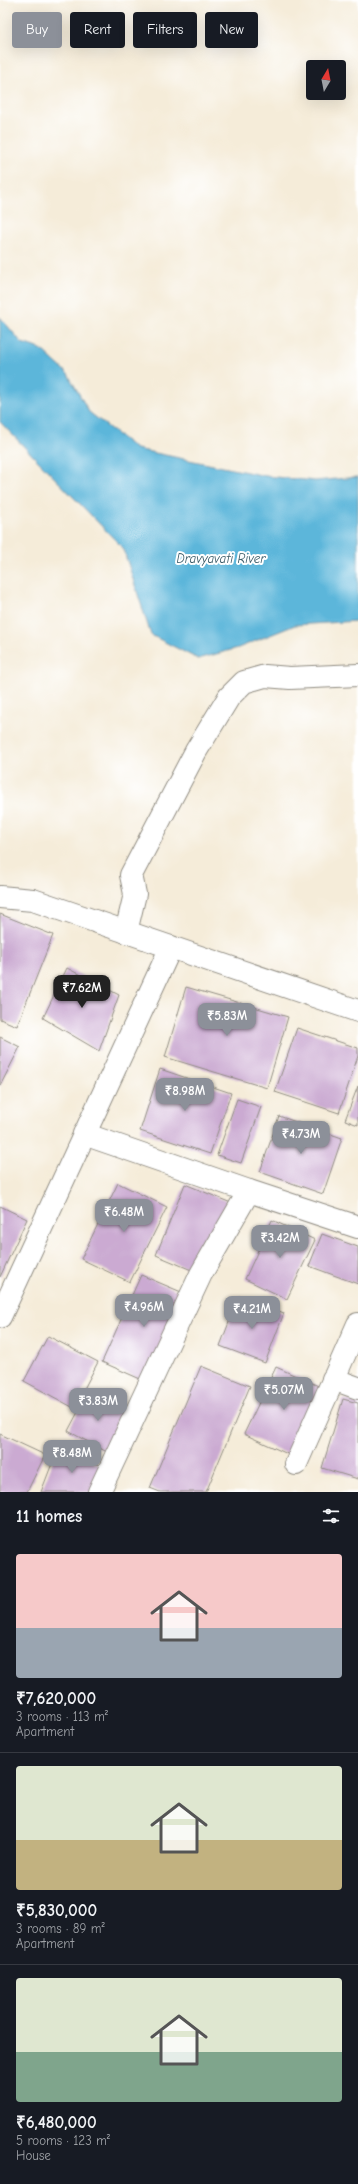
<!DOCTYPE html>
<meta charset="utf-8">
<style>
:root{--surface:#171b24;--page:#20242c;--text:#f1f3f6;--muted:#9ea1a6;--line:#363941;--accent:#8c9099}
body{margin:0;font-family:"Comic Neue",sans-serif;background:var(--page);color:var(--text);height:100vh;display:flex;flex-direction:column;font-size:15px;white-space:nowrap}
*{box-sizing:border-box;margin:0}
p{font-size:13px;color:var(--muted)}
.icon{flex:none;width:22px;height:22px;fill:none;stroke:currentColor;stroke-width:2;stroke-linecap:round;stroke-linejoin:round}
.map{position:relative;height:1492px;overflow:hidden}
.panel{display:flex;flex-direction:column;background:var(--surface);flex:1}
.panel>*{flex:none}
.guide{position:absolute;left:12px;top:12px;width:334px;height:36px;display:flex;gap:8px}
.needle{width:26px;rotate:10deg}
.controls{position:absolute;left:306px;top:60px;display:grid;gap:8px}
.controls a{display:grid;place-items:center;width:40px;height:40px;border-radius:4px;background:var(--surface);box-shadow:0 4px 16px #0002;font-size:20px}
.price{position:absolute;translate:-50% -34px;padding:0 9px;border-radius:8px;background:var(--accent);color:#fff;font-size:13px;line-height:26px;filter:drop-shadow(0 1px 2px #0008)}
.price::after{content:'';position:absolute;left:50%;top:24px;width:12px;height:9px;margin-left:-6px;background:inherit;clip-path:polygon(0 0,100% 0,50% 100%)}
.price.current{background:#222;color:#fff}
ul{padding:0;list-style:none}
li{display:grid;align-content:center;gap:8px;height:212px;padding:0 16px}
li+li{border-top:1px solid var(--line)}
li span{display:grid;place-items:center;height:124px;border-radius:4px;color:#555}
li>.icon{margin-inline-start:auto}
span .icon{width:72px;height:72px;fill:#fffc;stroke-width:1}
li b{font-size:17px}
h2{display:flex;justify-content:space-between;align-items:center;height:48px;padding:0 16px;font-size:17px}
.tag{padding:0 14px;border-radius:4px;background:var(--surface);box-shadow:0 4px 16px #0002;font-size:14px;line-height:36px}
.tag.current{background:var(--accent);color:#fff}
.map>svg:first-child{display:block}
.water{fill:#5cb6da;stroke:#447082}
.building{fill:#cbaad2}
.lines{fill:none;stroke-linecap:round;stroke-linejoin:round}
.minor-casing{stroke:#908c82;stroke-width:24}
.minor{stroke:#fff;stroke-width:22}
.labels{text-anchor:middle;stroke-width:4;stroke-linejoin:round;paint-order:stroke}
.water-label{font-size:13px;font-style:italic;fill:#3c5c68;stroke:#fff}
</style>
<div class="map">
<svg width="358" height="1492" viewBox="0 0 358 1492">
<rect width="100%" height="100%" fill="#fff"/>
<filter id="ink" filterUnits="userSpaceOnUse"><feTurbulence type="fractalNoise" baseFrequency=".025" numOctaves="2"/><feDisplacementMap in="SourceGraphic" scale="8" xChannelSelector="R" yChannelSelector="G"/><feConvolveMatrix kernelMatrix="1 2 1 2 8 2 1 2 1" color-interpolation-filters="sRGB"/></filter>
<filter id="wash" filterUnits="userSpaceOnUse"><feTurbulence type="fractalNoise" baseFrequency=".012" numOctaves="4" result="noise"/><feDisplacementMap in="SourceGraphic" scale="16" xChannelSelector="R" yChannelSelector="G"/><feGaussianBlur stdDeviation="0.9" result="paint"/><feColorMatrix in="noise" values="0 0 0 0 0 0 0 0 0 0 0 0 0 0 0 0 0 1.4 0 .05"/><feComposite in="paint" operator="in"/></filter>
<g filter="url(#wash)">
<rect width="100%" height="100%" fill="#f5ecd9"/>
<!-- water -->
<polygon class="water" points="0,317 22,343 41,349 68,374 89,412 136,449 266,476 315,481 358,477 358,621 295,625 238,648 198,659 151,635 123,548 0,422"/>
<g id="blocks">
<!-- building -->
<g class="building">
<polygon points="0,914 53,935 17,1026 0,1019"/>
<polygon points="67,968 119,995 99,1051 43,1018"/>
<polygon points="186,987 288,1017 267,1088 165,1057"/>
<polygon points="297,1028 358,1048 358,1056 339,1113 275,1092"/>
<polygon points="0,1037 20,1047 0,1086"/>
<polygon points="160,1069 231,1093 210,1154 140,1131"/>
<polygon points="358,1086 358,1125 345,1120"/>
<polygon points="237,1099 261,1107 241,1163 217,1155"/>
<polygon points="279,1116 342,1138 323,1194 260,1172"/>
<polygon points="118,1183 167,1207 130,1282 81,1259"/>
<polygon points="185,1184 231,1203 201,1274 156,1255"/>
<polygon points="0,1206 27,1219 0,1277"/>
<polygon points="272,1220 315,1240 287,1299 245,1279"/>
<polygon points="322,1234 358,1247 358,1284 309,1266"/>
<polygon points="141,1275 186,1294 147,1382 102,1362"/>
<polygon points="239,1296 284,1313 265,1363 220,1346"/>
<polygon points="48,1336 98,1362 74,1408 24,1381"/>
<polygon points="201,1366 250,1386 206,1492 160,1492 150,1488"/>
<polygon points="276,1367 323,1388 292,1456 244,1434"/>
<polygon points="88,1393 127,1414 107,1452 68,1431"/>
<polygon points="343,1399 358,1403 358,1479 322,1468"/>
<polygon points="0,1434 45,1455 27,1492 0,1492"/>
<polygon points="58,1448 104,1467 93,1492 41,1492"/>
</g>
</g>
</g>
<g filter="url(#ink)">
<use href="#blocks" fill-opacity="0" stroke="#908c82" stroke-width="1"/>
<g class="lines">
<defs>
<g id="minor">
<polyline points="0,897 33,900 358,1011"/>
<polyline points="126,932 135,894 131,875 196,751 229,697 244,682 265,676 290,678 358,675"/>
<polyline points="84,1134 249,1191"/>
<polyline points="0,1317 171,947"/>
<polyline points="333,1379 358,1388"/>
<polyline points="296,1464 358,1324"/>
<polyline points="99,1492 201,1274 249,1191 358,1227"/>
</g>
</defs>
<!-- minor casing -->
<use href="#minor" class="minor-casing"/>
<!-- minor -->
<use href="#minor" class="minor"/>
</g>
</g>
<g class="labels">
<!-- water labels -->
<g class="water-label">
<text x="221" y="563">Dravyavati River</text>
</g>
</g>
</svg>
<div class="controls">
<a><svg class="needle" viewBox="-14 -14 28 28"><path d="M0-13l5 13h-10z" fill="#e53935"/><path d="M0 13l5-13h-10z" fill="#9ea1a6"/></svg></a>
</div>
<b class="price current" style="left:82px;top:1009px">₹7.62M</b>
<b class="price" style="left:227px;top:1037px">₹5.83M</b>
<b class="price" style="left:185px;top:1112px">₹8.98M</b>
<b class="price" style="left:301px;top:1155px">₹4.73M</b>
<b class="price" style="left:124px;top:1233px">₹6.48M</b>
<b class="price" style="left:280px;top:1259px">₹3.42M</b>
<b class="price" style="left:144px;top:1328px">₹4.96M</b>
<b class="price" style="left:252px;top:1330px">₹4.21M</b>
<b class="price" style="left:284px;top:1411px">₹5.07M</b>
<b class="price" style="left:98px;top:1422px">₹3.83M</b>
<b class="price" style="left:72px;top:1474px">₹8.48M</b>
<div class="guide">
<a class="tag current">Buy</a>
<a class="tag">Rent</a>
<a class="tag">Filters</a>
<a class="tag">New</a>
</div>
</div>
<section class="panel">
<h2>11 homes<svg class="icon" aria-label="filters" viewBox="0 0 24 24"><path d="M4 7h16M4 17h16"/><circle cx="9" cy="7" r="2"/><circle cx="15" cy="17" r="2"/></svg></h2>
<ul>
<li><span style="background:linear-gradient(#f6c9c9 60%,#9aa5b1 0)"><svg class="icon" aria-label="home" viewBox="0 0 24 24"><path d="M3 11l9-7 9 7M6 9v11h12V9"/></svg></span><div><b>₹7,620,000</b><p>3 rooms · 113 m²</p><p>Apartment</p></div></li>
<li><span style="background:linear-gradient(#dfe7d0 60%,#c2b280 0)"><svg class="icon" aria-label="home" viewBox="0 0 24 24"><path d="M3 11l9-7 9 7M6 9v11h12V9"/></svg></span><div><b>₹5,830,000</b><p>3 rooms · 89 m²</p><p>Apartment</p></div></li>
<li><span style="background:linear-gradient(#dfe7d0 60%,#7fa58c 0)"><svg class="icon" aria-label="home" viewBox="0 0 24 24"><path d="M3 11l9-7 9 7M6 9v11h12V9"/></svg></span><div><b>₹6,480,000</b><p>5 rooms · 123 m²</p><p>House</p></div></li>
</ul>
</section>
